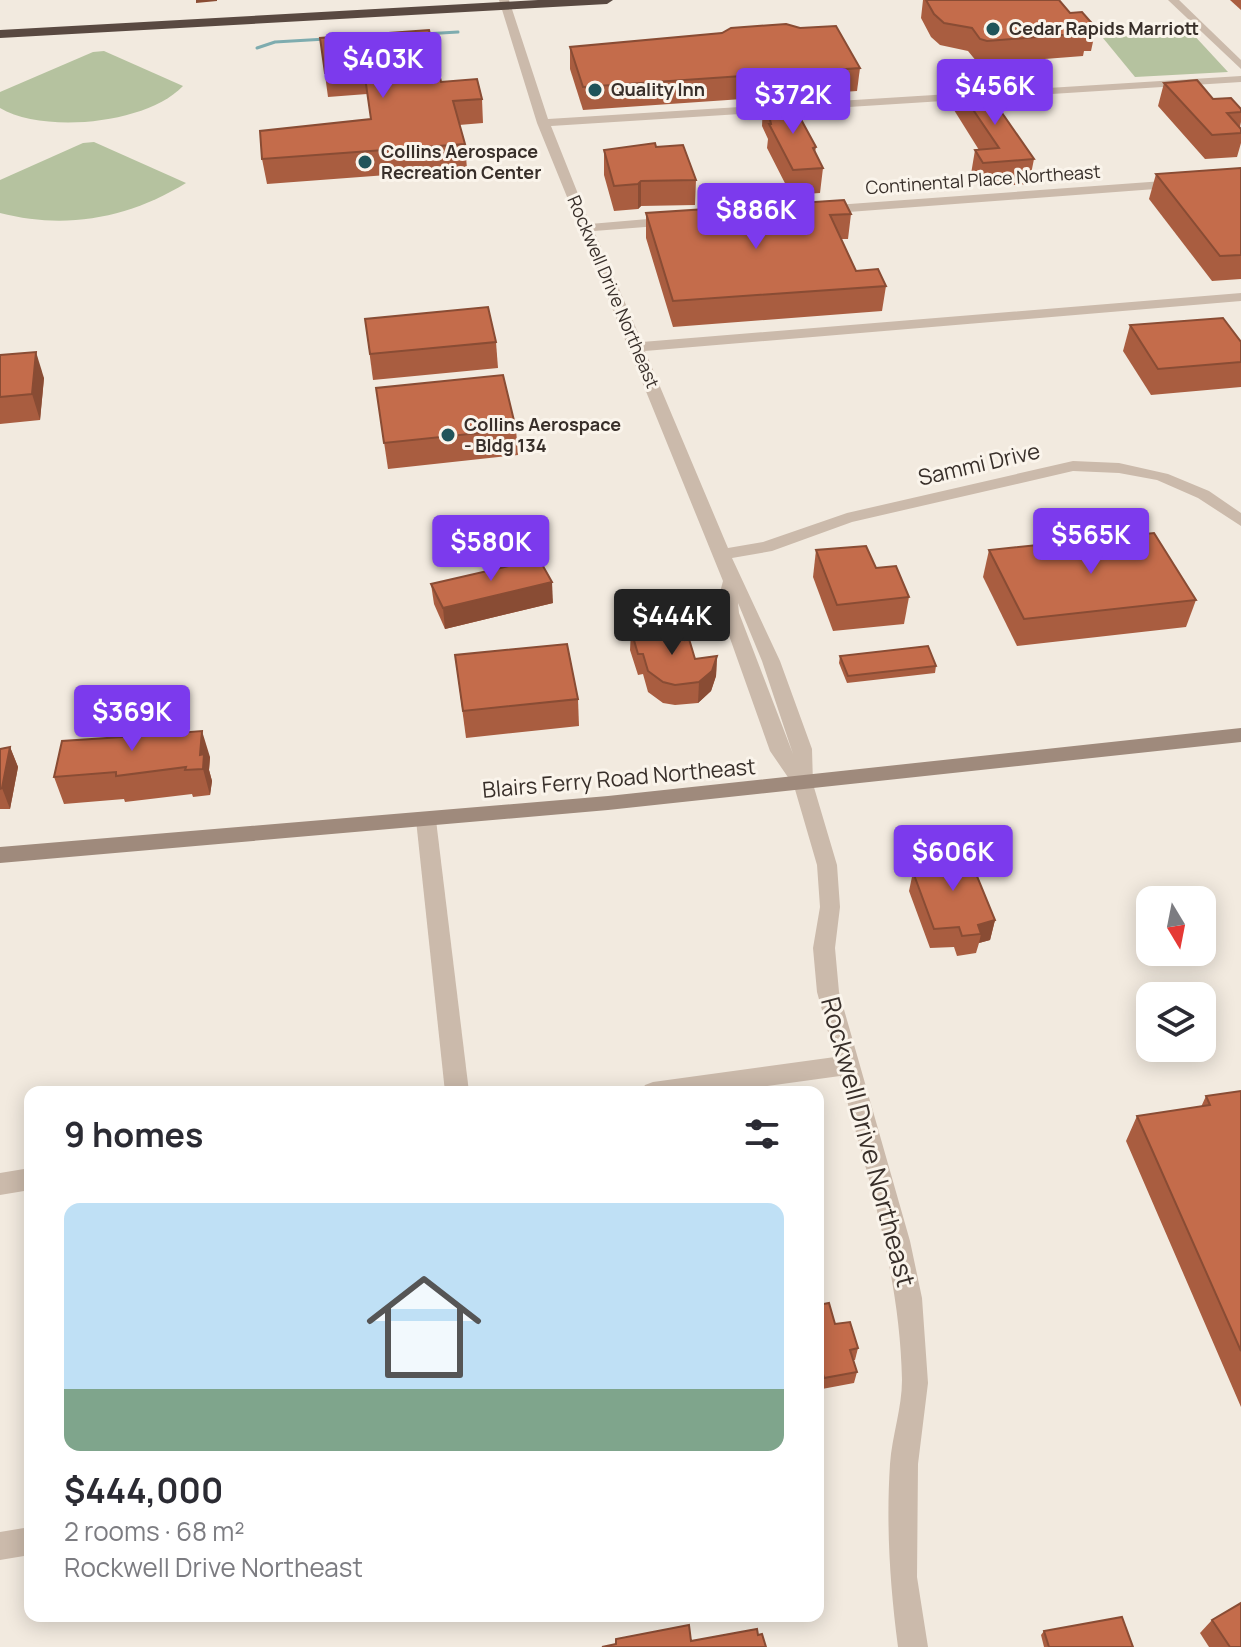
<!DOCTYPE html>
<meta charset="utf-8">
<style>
:root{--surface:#fff;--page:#f2f2f3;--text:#2b2b33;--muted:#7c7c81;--line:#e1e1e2;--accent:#7c3aed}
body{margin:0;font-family:Manrope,sans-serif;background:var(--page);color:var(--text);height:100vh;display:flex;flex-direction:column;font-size:30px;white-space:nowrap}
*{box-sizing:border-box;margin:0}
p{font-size:26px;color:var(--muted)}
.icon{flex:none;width:44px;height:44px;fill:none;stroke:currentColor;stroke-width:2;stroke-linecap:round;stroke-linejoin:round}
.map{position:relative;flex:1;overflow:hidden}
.sheet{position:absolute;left:24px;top:1086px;width:800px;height:536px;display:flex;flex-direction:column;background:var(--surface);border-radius:16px;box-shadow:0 4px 20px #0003}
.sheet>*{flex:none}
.needle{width:52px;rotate:170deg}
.tools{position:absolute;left:1136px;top:886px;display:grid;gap:16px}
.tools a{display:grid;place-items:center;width:80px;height:80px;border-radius:16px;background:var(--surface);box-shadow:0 4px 20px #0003;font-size:40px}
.price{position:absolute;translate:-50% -68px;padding:0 18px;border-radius:8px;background:var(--accent);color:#fff;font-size:26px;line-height:52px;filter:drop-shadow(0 2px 4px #0008)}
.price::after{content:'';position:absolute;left:50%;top:48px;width:24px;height:18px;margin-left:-12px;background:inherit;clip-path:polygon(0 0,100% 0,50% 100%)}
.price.selected{background:#222;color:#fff}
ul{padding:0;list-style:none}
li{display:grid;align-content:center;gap:16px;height:424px;padding:0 40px}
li+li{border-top:2px solid var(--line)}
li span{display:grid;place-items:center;height:248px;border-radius:16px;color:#555}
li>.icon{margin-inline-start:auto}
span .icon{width:144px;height:144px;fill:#fffc;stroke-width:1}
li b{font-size:34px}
h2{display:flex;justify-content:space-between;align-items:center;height:96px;padding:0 40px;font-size:34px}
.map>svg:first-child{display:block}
.green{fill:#b5c29f}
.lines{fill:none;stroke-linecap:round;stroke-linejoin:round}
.stream{stroke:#7eacaf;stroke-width:3}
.street{fill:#cbbaab;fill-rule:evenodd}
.secondary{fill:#9f8a7c;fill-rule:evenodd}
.highway{fill:#594941;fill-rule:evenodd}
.wall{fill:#a95d40}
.shaded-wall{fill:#894c34}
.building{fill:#c46c4b;stroke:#894c34;stroke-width:2}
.poi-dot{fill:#20545a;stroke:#faf4eb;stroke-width:3}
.labels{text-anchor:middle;stroke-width:6;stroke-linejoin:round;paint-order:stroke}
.far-poi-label{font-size:18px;font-weight:bold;fill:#382f2a;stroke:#faf4eb;text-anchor:start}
.far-street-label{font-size:18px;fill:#382f2a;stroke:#faf4eb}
.street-label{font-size:22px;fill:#382f2a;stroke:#faf4eb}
.near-street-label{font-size:26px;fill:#382f2a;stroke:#faf4eb}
</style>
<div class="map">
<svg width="1241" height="1647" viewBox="0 0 1241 1647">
<rect width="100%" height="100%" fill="#f2eadf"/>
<!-- green -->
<g class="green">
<polygon points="1191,32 1228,72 1135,77 1103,38"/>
<path d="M104 51 183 86C147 124 44 134 0 108V92L93 52Z"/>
<path d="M94 142 186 183C129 218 66 230 0 213V180L83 143Z"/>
</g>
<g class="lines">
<!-- stream -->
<g class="stream">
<polyline points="424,34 458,32"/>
<polyline points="257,48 275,42 326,39"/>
</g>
<!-- street -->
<g class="street">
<path d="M499 0H509L548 119 1241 76V82L551 126 590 224 671 217 678 221 671 225 594 231 642 342 1241 293V301L645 351 728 548 763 542 847 513 1073 461 1119 463 1168 474 1209 491 1241 513V526L1198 498 1157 480 1119 473 1073 471 852 522 772 551 732 558 780 661 812 749 813 784 837 865 840 907 835 948 839 992 910 1241 922 1298 928 1383 918 1464 917 1577 928 1647H898C890 1586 886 1526 890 1464 892 1436 902 1408 902 1380 900 1275 868 1176 840 1076L723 1092H641L645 1085 653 1082 835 1057 817 992 813 948 820 907 817 865 794 786 770 751 721 613 719 596 723 581 537 123ZM738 603 762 661 793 754 739 613Z"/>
<polygon points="1168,0 1179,0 1241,60 1241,69"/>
<polygon points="1177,180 1183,184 1182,187 822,214 815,210 822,206"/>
<polygon points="426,813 433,815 436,820 469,1092 445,1092 416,820 419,815"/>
<polygon points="30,1168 30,1190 0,1195 0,1173"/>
<polygon points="30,1527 30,1555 0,1560 0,1532"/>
</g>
<!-- secondary -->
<polygon class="secondary" points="1241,728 1241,742 608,810 0,863 0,847 608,796"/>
<!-- highway -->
<polygon class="highway" points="538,0 613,0 607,4 0,38 0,30"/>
</g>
<!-- wall -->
<g class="wall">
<polygon points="923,0 1059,0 1070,13 1096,28 1091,51 1084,51 1083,56 983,64 977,62 968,51 940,45 931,37 921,18"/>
<polygon points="1230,0 1241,0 1241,10"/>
<polygon points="320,38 441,82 482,99 483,123 459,125 465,144 467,169 267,184 262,159 371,119 367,94 328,97"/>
<polygon points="570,47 860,68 857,91 583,110 570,69"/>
<polygon points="1164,83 1241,109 1241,122 1240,127 1241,129 1241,143 1237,157 1205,159 1158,106"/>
<polygon points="957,86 1034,159 1029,184 979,187 971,174 975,150 979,150 954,110"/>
<polygon points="763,103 816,147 815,152 823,168 820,193 791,195 767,148 768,139 762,126"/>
<polygon points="656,147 696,180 695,205 641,206 638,209 614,211 604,175 604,150"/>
<polygon points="1241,168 1241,279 1212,281 1149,199 1156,174"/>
<polygon points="646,213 851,214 848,239 841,239 856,271 886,286 882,311 673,327 646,238"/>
<polygon points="365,319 496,342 498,368 373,380"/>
<polygon points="1130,325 1241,342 1241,387 1151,395 1123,351"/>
<polygon points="0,355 44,378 40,420 0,424"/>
<polygon points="376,388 516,429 518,455 388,469"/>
<polygon points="816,550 909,597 904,624 833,631 813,577"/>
<polygon points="989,550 1196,600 1186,627 1017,646 983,577"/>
<polygon points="431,584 553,603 445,629 434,604"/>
<polygon points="631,630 647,633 695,659 717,656 716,676 711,691 698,703 675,705 663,703 648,692 643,674 638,675 630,650"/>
<polygon points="455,655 578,699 579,726 466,738"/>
<polygon points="840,656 936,666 935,673 847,683 839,663"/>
<polygon points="166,721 170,733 210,757 209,770 212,781 210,795 193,797 192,794 125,802 124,799 64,804 54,777"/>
<polygon points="10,747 18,767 10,809 0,809 0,749"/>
<polygon points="924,844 955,863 995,920 990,940 979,943 976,953 957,956 954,947 930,948 909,891 913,872 922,870 920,864"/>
<polygon points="1241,1091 1241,1407 1126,1141 1137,1116 1201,1107 1206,1096"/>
<polygon points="818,1305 858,1348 855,1360 853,1360 857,1372 854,1383 822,1389 818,1374"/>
<polygon points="1212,1620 1241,1647 1209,1647 1200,1633"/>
<polygon points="1044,1631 1133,1647 1044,1647 1041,1635"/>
</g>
<!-- shaded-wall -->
<g class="shaded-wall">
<polygon points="196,0 217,0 217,1 196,3"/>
<polygon points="641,181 641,206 638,209 638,184"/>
<polygon points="36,352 44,378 40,420 32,394"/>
<polygon points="552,582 553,603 445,629 443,608"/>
<polygon points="717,656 716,676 711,691 698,703 699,682"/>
<polygon points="166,721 174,747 164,734"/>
<polygon points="202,731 210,757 209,770 212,781 210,795 203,769 200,755"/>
<polygon points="10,747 18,767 10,809 2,788"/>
<polygon points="995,920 990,940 979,943 981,934 978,925"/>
</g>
<!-- building -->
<g class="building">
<polygon points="926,0 1059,0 1070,13 1082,12 1096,28 1084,29 1088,33 987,41 980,39 972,28 944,23 934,14"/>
<polygon points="786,24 800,28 836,26 860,68 583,87 570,47 722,33 731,28"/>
<polygon points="429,30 441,82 477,79 482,99 453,101 465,144 262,159 260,131 371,119 364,70 325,73 320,38"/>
<polygon points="1197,80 1213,99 1231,98 1241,109 1241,112 1227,113 1241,129 1241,133 1212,135 1164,83"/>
<polygon points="982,84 1034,159 983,163 975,150 999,148 957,86"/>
<polygon points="791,101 816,147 813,148 823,168 793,170 769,124 771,124 769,115 763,103"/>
<polygon points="655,143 656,147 683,145 696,180 641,181 638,184 614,186 604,150"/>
<polygon points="1241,168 1241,255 1220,256 1156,174"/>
<polygon points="844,200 851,214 830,215 856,271 878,269 886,286 673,301 646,213"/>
<polygon points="488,307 496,342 370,354 365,319"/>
<polygon points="1223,318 1241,342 1241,362 1158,369 1130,325"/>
<polygon points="36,352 32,394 0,397 0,355"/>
<polygon points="503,375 516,429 384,443 376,388"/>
<polygon points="1154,533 1196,600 1024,619 989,550"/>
<polygon points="866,546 876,568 896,566 909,597 837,605 816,550"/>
<polygon points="539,559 552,582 443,608 431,584"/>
<polygon points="645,628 647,633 681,629 685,640 689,639 695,659 717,656 712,671 699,682 675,685 663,682 648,671 643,654 638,654 631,630"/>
<polygon points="567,644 578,699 463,711 455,655"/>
<polygon points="928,646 936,666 848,676 840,656"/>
<polygon points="166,721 164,734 202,731 200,755 204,754 203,769 185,770 186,767 116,776 116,772 54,777 62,741 137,736 139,722"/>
<polygon points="10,747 2,788 0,789 0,749"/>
<polygon points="946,841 955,863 972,864 995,920 978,925 981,934 962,936 959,927 934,929 913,872 933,867 924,844"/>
<polygon points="1241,1091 1241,1351 1137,1116 1210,1105 1206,1096"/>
<polygon points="829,1303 835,1324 850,1322 858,1348 850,1350 857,1372 824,1378 818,1354 818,1305"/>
<polygon points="1241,1603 1241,1647 1230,1647 1212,1620"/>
<polygon points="1122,1617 1133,1647 1049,1647 1044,1631"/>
<polygon points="689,1625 691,1641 757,1629 758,1635 762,1634 766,1647 602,1647 616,1644 616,1639"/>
</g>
<!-- markers -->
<g class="poi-dot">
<circle cx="993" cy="29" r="8"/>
<circle cx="595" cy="90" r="8"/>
<circle cx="365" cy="162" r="8"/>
<circle cx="448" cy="435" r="8"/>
</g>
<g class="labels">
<!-- far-poi labels -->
<g class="far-poi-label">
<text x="1009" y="35">Cedar Rapids Marriott</text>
<text x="611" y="96">Quality Inn</text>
<text x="381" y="158">Collins Aerospace<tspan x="381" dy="21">Recreation Center</tspan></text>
<text x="464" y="431">Collins Aerospace<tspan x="464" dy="21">- Bldg 134</tspan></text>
</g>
<!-- far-street labels -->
<g class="far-street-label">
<text transform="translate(983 180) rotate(-4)" y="6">Continental Place Northeast</text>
<text transform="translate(613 292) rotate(67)" y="6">Rockwell Drive Northeast</text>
</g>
<!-- street labels -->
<g class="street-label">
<text transform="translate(979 464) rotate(-13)" y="8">Sammi Drive</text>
<text transform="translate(619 778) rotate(-5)" y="8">Blairs Ferry Road Northeast</text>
</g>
<!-- near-street labels -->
<g class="near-street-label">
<text transform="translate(868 1142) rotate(75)" y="9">Rockwell Drive Northeast</text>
</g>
</g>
</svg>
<div class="tools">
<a><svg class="needle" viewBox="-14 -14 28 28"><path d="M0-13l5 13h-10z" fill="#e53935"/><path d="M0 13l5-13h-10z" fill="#7c7c81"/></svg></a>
<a><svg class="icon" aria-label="layers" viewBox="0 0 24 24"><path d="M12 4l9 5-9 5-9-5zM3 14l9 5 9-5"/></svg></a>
</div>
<b class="price" style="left:383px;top:100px">$403K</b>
<b class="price" style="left:995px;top:127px">$456K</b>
<b class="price" style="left:793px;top:136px">$372K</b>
<b class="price" style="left:756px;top:251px">$886K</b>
<b class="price" style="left:1091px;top:576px">$565K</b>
<b class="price" style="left:491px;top:583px">$580K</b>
<b class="price selected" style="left:672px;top:657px">$444K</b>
<b class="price" style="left:132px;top:753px">$369K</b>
<b class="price" style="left:953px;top:893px">$606K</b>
<section class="sheet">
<h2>9 homes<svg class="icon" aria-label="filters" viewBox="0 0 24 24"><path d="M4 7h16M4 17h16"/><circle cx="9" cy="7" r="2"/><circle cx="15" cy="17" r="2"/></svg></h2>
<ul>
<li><span style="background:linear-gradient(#bfe0f5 75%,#7fa58c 0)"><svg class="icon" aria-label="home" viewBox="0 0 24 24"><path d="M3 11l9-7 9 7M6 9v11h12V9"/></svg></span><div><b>$444,000</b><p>2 rooms · 68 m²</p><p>Rockwell Drive Northeast</p></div></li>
</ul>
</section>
</div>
